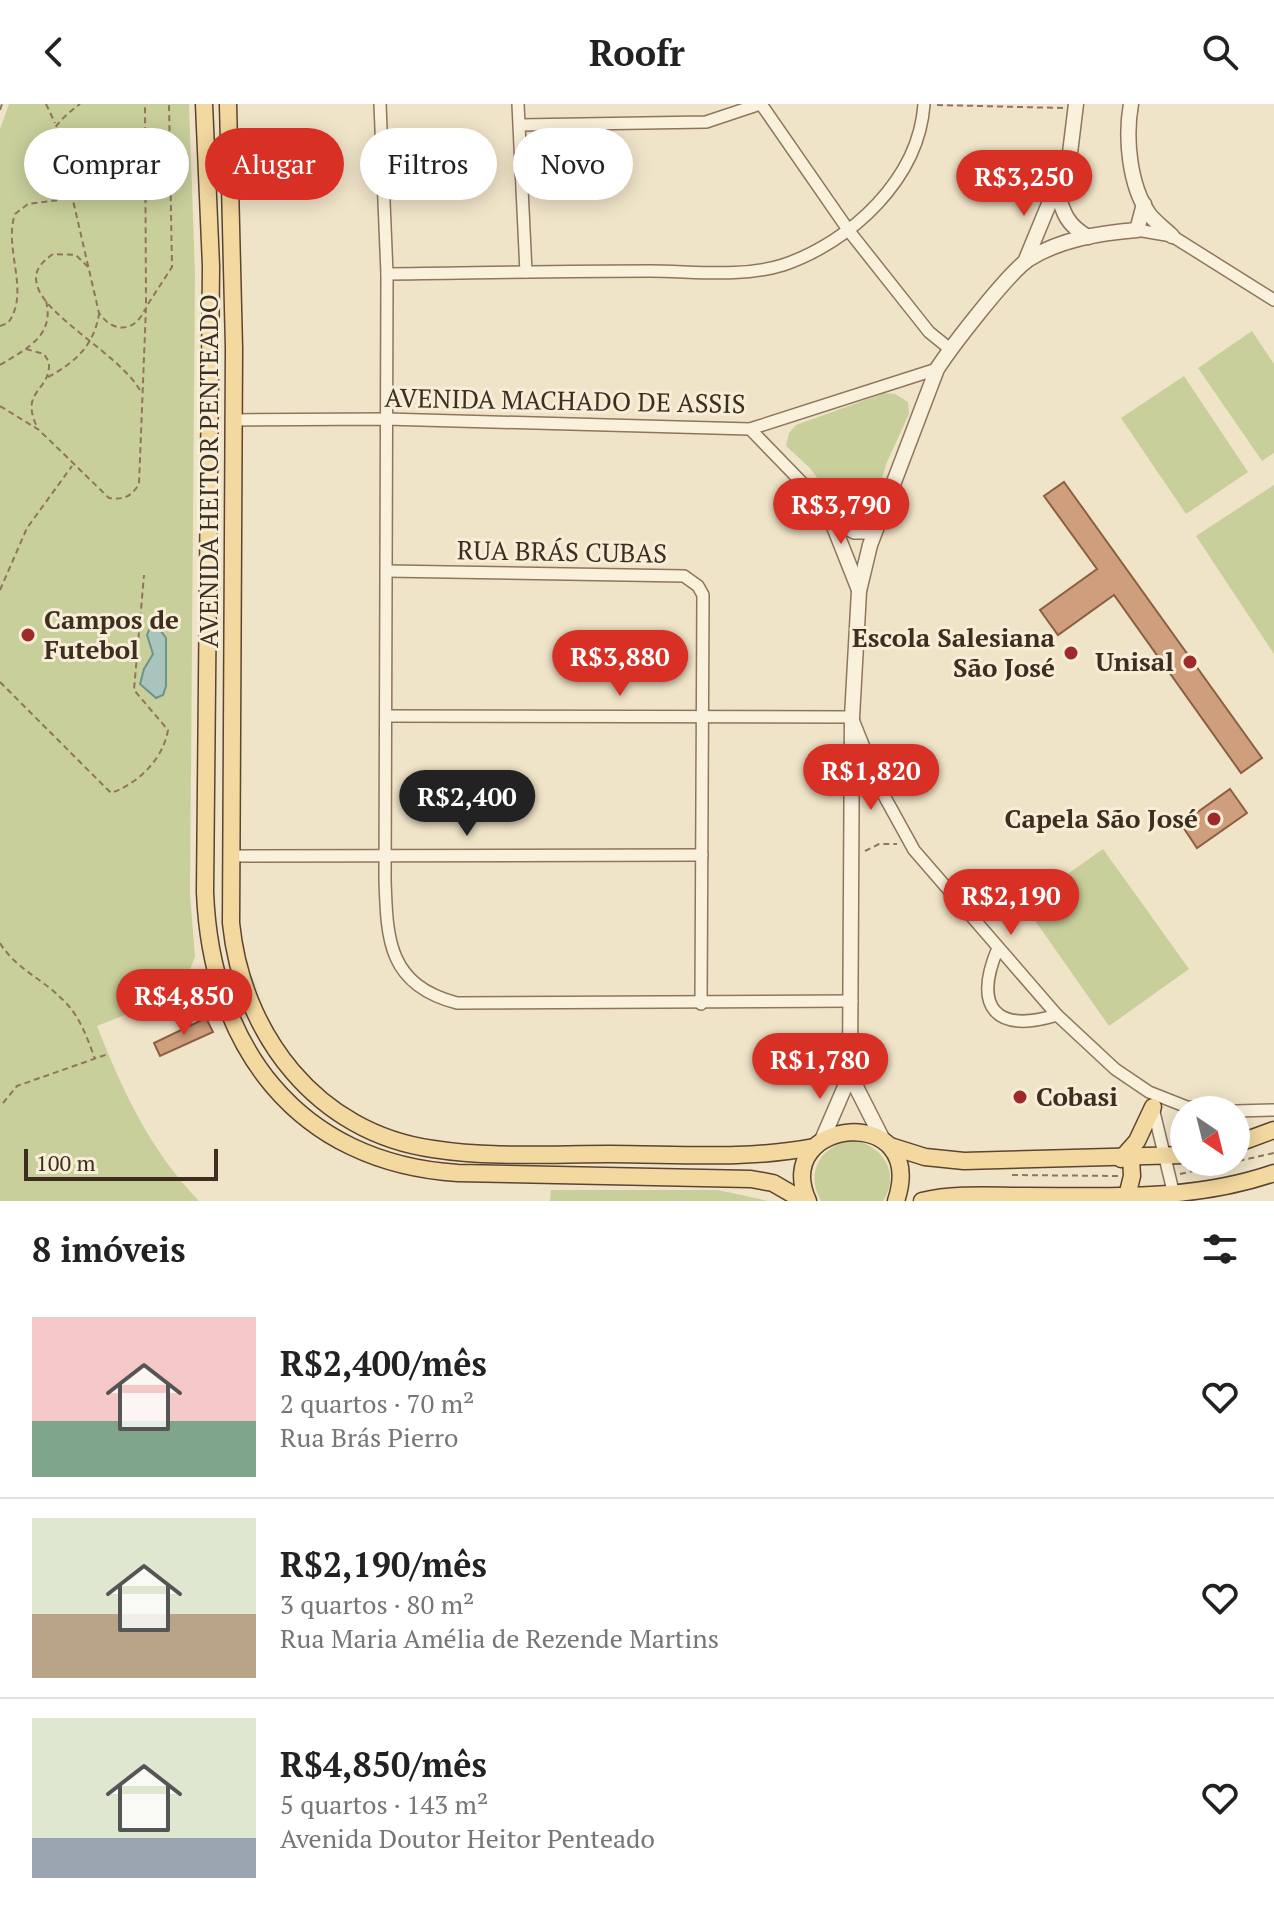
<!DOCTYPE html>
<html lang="pt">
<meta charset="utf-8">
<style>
:root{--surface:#fff;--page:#f6f6f6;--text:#222;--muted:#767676;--line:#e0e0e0;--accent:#d93025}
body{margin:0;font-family:"PT Serif",serif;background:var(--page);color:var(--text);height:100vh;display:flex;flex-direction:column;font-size:30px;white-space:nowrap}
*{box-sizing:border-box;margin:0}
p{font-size:26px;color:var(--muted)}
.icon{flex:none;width:44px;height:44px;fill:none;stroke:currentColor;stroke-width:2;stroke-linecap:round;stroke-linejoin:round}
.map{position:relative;height:1097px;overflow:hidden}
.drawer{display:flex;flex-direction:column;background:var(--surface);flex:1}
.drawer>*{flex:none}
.hud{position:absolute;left:24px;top:24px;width:800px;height:72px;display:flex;gap:16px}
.needle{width:52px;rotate:145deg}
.buttons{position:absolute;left:1170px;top:992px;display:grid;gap:16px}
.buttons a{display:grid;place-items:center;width:80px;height:80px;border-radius:50%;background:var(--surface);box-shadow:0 4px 20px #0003;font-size:40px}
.scale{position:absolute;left:24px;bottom:20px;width:194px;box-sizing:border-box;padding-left:8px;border:4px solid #3d2e20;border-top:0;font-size:22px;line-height:28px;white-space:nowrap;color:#3d2e20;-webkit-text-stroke:6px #f7eed8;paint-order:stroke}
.price{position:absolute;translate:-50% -68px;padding:0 18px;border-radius:28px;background:var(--accent);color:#fff;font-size:26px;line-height:52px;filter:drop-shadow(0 2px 4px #0008)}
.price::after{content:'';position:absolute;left:50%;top:48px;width:24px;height:18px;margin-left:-12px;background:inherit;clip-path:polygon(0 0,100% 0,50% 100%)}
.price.current{background:#222;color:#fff}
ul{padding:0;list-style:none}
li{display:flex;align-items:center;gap:24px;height:200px;padding:0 32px}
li+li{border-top:2px solid var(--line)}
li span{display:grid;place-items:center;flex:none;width:224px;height:160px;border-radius:0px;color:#555}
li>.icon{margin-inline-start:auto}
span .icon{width:96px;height:96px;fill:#fffc;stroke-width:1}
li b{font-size:34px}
h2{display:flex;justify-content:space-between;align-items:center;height:96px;padding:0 32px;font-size:34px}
.chip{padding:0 28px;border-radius:36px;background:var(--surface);box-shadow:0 4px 20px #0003;font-size:28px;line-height:72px}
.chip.current{background:var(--accent);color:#fff}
header{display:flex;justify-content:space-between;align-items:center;height:104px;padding:0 32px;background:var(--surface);font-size:36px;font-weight:600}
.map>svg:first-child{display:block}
.green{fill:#c9cf9b}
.water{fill:#a9c4bc;stroke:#6f938a;stroke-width:2}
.building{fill:#cf9f7d;stroke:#8d5f41;stroke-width:2}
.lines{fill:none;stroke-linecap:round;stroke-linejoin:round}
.minor-casing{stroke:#8d765c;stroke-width:14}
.tertiary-casing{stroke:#8d765c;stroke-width:17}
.primary-casing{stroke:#5b4430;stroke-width:19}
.path{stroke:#8d765c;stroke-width:2;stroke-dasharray:6 4;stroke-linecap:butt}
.minor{stroke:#faf1dc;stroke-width:11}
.tertiary{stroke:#faf1dc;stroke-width:14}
.primary{stroke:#f3d9a0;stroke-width:16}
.poi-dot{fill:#9e2a2b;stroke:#f7eed8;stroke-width:3}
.labels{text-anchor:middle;stroke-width:6;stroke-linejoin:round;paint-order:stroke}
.street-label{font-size:26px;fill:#3d2e20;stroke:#f7eed8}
.poi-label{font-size:26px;font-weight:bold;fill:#3d2e20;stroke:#f7eed8;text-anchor:end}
</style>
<header><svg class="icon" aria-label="back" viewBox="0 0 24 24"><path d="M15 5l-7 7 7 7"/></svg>Roofr<svg class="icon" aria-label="search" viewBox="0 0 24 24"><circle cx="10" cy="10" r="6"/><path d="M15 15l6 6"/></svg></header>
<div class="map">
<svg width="1274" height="1097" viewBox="0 0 1274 1097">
<rect width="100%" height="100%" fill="#f0e4c8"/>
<!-- green -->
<g class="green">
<path d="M9 0H189L195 170 190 791 195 853 190 865 193 884 97 922C123 988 150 1046 199 1097H0V25Z"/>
<polygon points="1252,227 1274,260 1274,349 1262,357 1198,264"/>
<polygon points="1184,272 1248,368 1186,410 1121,314"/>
<polygon points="885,289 895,290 908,298 909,310 887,358 867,420 854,424 810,364 786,342 789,329 796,321"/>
<polygon points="1274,381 1274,550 1196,432"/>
<polygon points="1103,745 1189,865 1109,922 1024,801"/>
<path d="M854 1036C883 1042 901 1070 883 1097H821C804 1067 822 1040 854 1036Z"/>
<polygon points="551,1086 718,1086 768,1097 550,1097"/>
</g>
<!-- water -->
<polygon class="water" points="153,516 166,534 166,582 163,591 156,594 140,580 144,565 153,550 147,531"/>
<!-- building -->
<g class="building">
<polygon points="1064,378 1262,654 1241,669 1114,491 1058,531 1040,506 1097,465 1044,392"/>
<polygon points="1230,685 1247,709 1197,744 1181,720"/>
<polygon points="206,914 213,928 160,952 154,939"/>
</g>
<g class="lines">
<defs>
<g id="minor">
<path d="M380 0 387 170 385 776C387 836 388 881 457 899L852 897"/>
<polyline points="518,0 526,168"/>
<polyline points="761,0 849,127 929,228 950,245"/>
<polyline points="520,21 706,18 760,0"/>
<polyline points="1137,126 1172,132 1274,196"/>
<path d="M387 170C474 169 562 167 649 167 693 167 741 174 783 161 851 138 919 75 924 0"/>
<polyline points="232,316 386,315 750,325 937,265"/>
<polyline points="750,325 847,425 854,429 874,429"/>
<polyline points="387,467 684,472 698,482 703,491 701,900"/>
<polyline points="387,612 852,613 882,688 914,746 1057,911 1115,965 1149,988 1187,1003 1220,1006"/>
<polyline points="232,752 702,751"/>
<path d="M998 844C973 903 995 930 1057 911"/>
<polyline points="1153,1004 1174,1091"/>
<polyline points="1236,1007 1274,1006"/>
</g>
<g id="tertiary">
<path d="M1131 0C1125 33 1129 81 1149 110 1155 118 1165 125 1172 132"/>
<path d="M1057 87C1063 109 1067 121 1088 133"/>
<polyline points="1025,158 1070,49 1076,0"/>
<polyline points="827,405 859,486"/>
<polyline points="822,1036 850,971"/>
<path d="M883 1036 850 971 852 613 859 487 870 441 937 265C952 242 1008 169 1029 155 1061 135 1100 129 1137 126L1144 100"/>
</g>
<g id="primary">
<path d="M204 0 211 162 205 788C211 942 297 1059 458 1069L751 1075 773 1079 804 1097"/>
<path d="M228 0 234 244 231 819C242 930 317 1029 433 1045 490 1054 551 1050 609 1050 677 1050 747 1056 814 1043"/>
<polyline points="1236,1040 1274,1026"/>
<polyline points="890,1042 925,1053 964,1057 1184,1051"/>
<polyline points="1121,1055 1137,1037 1153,1003"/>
<polyline points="1127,1092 1132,1072 1131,1054"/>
<path d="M808 1097C770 1013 929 998 896 1097"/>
<path d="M922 1097C956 1089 992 1092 1026 1092 1111 1092 1193 1097 1274 1069"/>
</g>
</defs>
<!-- minor casing -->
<use href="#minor" class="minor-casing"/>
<!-- tertiary casing -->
<use href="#tertiary" class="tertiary-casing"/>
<!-- primary casing -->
<use href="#primary" class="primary-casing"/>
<!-- path -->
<g class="path">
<polyline points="46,0 55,19"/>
<polyline points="937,1 1063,4"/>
<polyline points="0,6 2,0"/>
<path d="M69 79 99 209C113 229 135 229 145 205"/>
<path d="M88 163 76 151 53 150C42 158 33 166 37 181 45 213 122 252 141 288"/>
<polyline points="148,200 172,163 169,0"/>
<path d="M0 222 8 219C31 188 3 145 15 110L28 100 59 96C98 51 7 54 80 0"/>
<path d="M26 245 44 250 49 258C51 289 18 285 38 325"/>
<path d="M0 261C26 245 55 232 46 197"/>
<path d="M48 273C75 259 94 241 99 210"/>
<path d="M0 302 39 326 109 394C124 396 131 393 139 380L146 203 145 0"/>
<polyline points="0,486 27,424 72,362"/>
<path d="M0 578 111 689C139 679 163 655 168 626L134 586 144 471"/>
<polyline points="865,747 879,740 897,740"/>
<path d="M0 839C15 864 41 874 61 894 79 910 87 933 95 955"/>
<polyline points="3,999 17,982 108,950"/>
<polyline points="1180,1070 1274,1049"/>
<polyline points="1012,1071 1118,1072"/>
</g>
<!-- minor -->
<use href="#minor" class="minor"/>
<!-- tertiary -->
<use href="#tertiary" class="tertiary"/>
<!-- primary -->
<use href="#primary" class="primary"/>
</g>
<!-- markers -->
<g class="poi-dot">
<circle cx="28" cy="531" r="8"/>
<circle cx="1071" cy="549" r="8"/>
<circle cx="1190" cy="558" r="8"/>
<circle cx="1214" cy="715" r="8"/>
<circle cx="1020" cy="993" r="8"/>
</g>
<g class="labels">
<!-- street labels -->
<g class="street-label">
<text transform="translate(565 297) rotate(1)" y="9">AVENIDA MACHADO DE ASSIS</text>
<text transform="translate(209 367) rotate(-90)" y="9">AVENIDA HEITOR PENTEADO</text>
<text transform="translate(562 448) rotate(1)" y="9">RUA BRÁS CUBAS</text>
</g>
<!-- poi labels -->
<g class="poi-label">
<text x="44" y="525" text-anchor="start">Campos de<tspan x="44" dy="30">Futebol</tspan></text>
<text x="1055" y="543">Escola Salesiana<tspan x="1055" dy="30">São José</tspan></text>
<text x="1174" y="567">Unisal</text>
<text x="1198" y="724">Capela São José</text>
<text x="1036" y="1002" text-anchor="start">Cobasi</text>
</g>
</g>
</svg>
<div class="buttons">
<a><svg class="needle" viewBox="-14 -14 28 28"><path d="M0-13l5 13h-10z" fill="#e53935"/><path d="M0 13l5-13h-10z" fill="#767676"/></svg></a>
</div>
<div class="scale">100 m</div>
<b class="price" style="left:1024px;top:114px">R$3,250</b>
<b class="price" style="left:841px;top:442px">R$3,790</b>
<b class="price" style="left:620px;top:594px">R$3,880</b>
<b class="price" style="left:871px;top:708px">R$1,820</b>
<b class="price current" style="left:467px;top:734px">R$2,400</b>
<b class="price" style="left:1011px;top:833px">R$2,190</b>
<b class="price" style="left:184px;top:933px">R$4,850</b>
<b class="price" style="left:820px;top:997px">R$1,780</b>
<div class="hud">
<a class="chip">Comprar</a>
<a class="chip current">Alugar</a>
<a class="chip">Filtros</a>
<a class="chip">Novo</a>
</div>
</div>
<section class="drawer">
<h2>8 imóveis<svg class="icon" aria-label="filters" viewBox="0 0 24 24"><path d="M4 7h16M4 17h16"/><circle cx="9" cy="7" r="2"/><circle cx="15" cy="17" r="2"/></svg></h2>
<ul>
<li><span style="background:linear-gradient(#f6c9c9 65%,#7fa58c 0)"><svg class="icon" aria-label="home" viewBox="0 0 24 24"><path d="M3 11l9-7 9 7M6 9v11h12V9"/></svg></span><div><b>R$2,400/mês</b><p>2 quartos · 70 m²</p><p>Rua Brás Pierro</p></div><svg class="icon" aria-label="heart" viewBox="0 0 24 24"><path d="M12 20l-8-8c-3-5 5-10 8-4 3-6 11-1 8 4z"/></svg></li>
<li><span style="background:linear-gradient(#dfe7d0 60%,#b9a48a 0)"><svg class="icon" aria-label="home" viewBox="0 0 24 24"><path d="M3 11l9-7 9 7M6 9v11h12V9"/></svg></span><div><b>R$2,190/mês</b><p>3 quartos · 80 m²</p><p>Rua Maria Amélia de Rezende Martins</p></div><svg class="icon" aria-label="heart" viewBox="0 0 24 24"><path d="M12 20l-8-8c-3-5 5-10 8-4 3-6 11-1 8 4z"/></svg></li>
<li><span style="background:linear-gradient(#dfe7d0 75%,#9aa5b1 0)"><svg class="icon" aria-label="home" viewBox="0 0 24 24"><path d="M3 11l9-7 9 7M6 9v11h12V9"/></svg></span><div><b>R$4,850/mês</b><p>5 quartos · 143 m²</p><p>Avenida Doutor Heitor Penteado</p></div><svg class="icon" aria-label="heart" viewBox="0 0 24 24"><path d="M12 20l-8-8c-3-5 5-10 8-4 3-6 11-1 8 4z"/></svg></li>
</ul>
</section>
